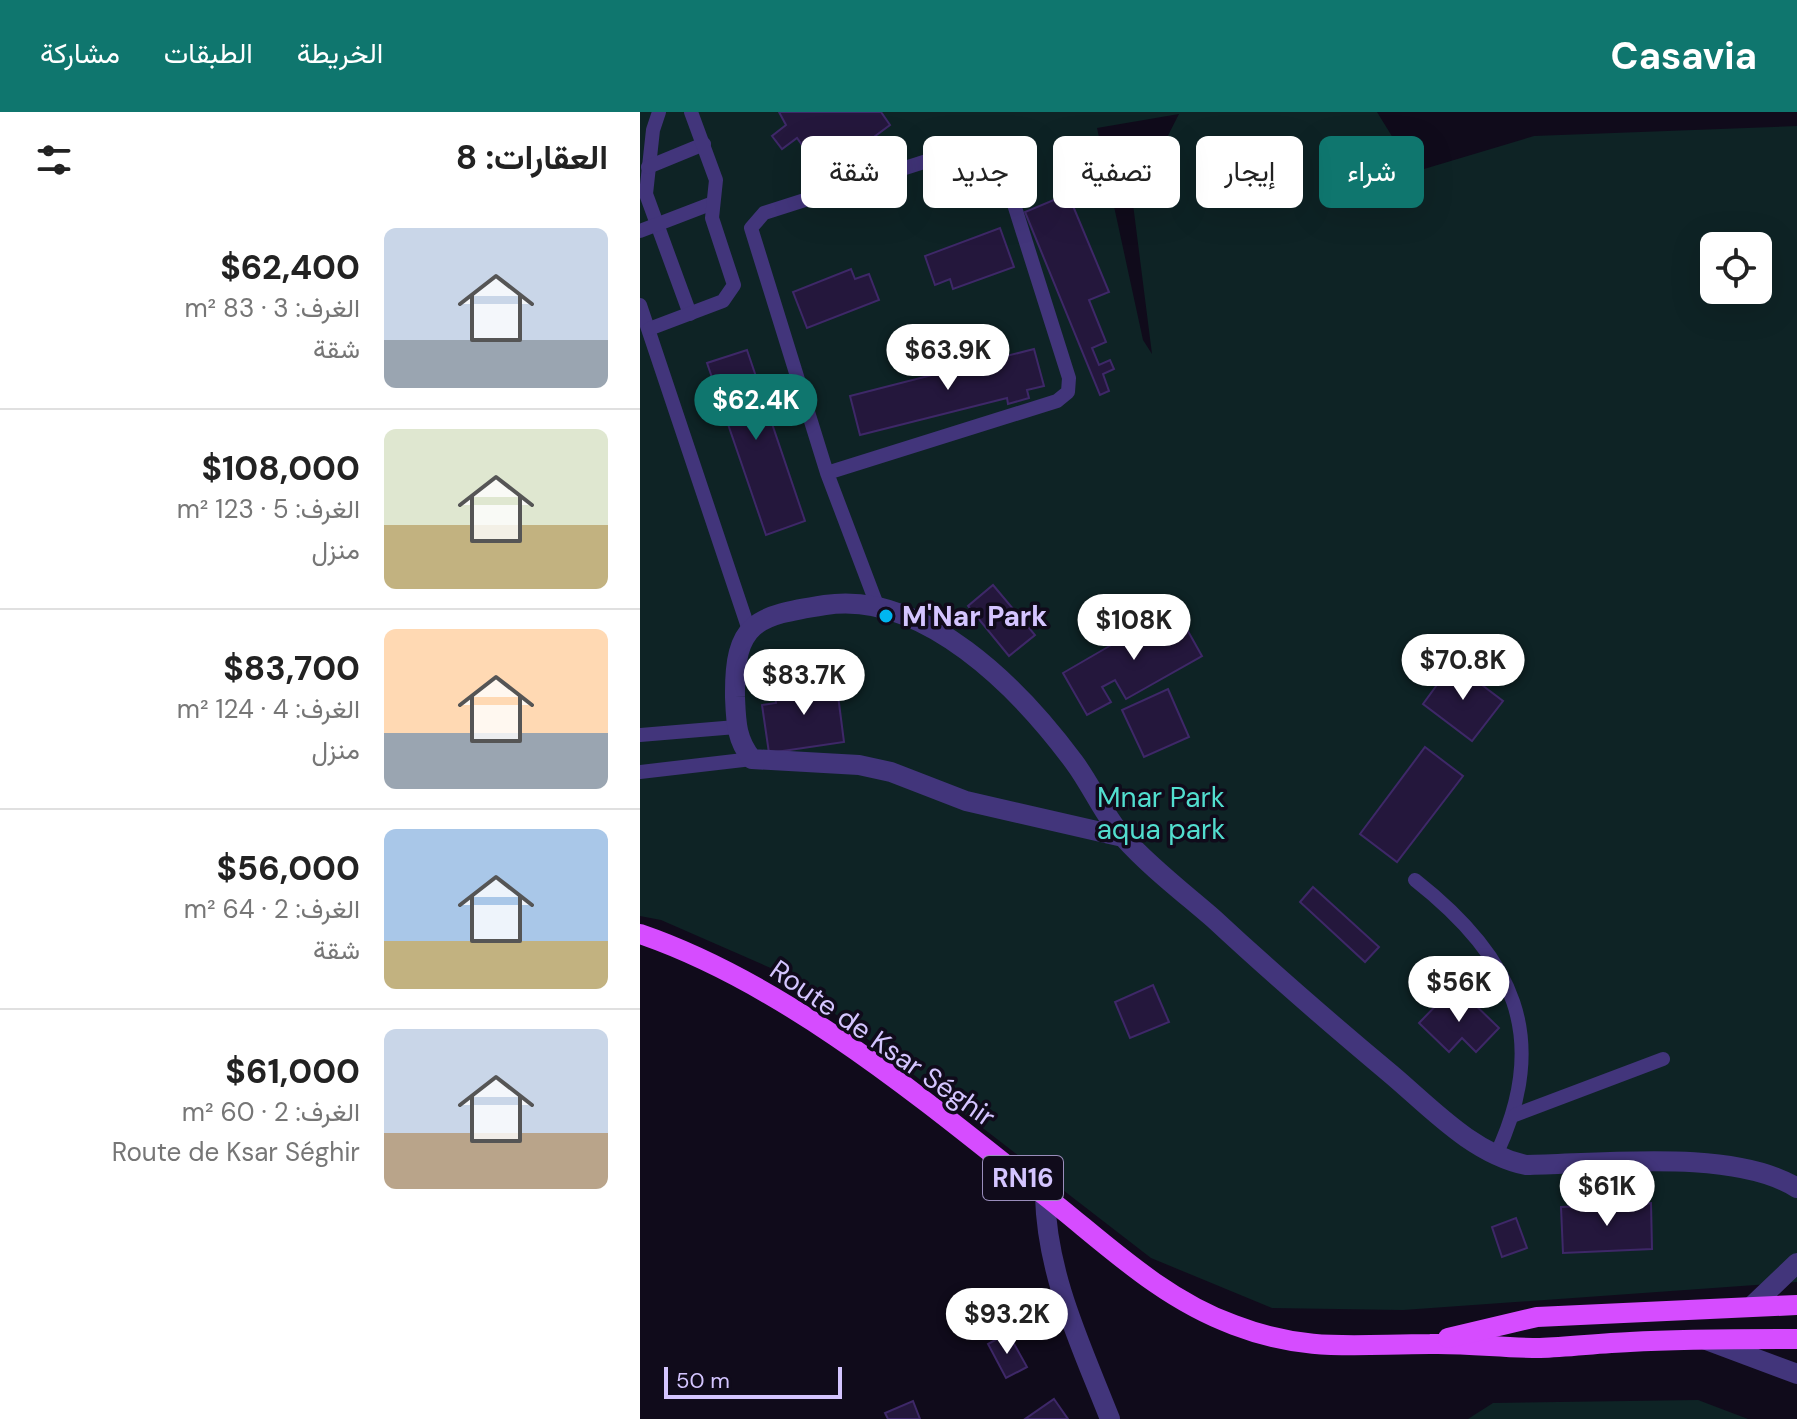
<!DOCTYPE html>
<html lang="ar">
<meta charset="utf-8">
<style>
:root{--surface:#fff;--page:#f6f6f6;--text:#222;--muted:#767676;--line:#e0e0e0;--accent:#0f766e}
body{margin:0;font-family:"DM Sans",Vazirmatn,sans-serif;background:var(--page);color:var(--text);direction:rtl;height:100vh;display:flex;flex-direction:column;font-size:30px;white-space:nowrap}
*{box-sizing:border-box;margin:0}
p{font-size:26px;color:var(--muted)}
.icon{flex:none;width:44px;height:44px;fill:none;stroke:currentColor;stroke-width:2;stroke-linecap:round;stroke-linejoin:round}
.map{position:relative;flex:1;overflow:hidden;direction:ltr}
.side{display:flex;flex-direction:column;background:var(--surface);width:640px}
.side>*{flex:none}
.hud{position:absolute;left:24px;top:24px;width:760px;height:72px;direction:rtl;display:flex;gap:16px}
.tools{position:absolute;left:1060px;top:120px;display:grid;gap:16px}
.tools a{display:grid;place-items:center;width:72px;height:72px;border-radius:12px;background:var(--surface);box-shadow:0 8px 32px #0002;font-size:40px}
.scale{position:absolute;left:24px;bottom:20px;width:178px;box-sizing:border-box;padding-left:8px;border:4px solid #d4c5ff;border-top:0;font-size:22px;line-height:28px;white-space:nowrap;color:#d4c5ff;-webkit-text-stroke:6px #100b1b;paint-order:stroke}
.price{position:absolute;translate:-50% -68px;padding:0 18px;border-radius:28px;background:#fff;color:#222;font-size:26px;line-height:52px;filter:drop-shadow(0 2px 4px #0008)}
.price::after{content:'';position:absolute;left:50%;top:48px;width:24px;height:18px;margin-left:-12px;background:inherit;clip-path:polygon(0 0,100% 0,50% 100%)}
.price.active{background:var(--accent);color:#fff}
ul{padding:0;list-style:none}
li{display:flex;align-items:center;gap:24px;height:200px;padding:0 32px}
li+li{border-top:2px solid var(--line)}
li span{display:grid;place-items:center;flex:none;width:224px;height:160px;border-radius:12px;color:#555}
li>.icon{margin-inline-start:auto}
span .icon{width:96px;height:96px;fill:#fffc;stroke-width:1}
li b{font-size:34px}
h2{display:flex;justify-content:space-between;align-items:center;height:96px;padding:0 32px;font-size:34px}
.tag{padding:0 28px;border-radius:12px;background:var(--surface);box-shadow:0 8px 32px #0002;font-size:28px;line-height:72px}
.tag.active{background:var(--accent);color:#fff}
header{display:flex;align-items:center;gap:48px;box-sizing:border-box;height:112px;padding:0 40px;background:var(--accent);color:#fff}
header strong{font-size:38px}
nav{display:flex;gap:44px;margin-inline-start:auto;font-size:28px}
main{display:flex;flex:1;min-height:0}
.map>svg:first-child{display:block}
.green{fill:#0e2325;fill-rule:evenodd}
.building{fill:#24173c;stroke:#3e2868;stroke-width:2}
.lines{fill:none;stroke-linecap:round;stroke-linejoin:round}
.service{stroke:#42357b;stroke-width:14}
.minor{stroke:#42357b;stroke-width:20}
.tertiary{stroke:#42357b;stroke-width:20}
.primary{stroke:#d64cff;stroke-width:20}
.poi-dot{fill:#00b6f0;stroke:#100b1b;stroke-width:3}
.labels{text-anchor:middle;stroke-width:7;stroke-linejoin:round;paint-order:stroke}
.shield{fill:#100b1b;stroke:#998dbb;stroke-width:2}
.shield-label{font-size:26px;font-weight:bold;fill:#d4c5ff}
.poi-label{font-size:28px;font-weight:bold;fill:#d4c5ff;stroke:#100b1b;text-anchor:start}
.park-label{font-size:28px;fill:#52decf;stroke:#100b1b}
.street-label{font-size:28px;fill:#d4c5ff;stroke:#100b1b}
</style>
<header>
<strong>Casavia</strong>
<nav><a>الخريطة</a><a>الطبقات</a><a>مشاركة</a></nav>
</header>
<main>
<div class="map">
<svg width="1157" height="1307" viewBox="0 0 1157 1307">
<rect width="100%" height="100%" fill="#100b1b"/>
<!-- green -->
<g class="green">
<path d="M0 0H737L774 60 894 24 1157 14V1170L763 1198 632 1196 511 1146 142 861 21 808 0 804ZM539 2 493 92 512 242 503 228 457 16ZM1074 134H1118V178H1074Z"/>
<polygon points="1058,1288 1108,1307 828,1307 853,1291"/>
</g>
<!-- building -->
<g class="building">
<polygon points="241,0 250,13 192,56 178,38 170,44 157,26 142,37 132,24 146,13 139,0"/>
<polygon points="428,82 469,180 449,188 466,230 452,236 459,253 470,248 474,257 463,262 469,279 460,283 385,100"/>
<polygon points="360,116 374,155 313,177 310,167 295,173 285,144"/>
<polygon points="211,157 215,167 229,162 239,188 167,216 153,180"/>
<polygon points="394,237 404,274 387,278 389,286 368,292 367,286 220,323 210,284"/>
<polygon points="107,238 165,409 126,423 67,251"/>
<polygon points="353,473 395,523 369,544 328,494"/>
<polygon points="535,496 562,544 486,587 475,568 462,575 471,590 447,603 423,561"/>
<polygon points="813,551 863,589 832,629 783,592"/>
<polygon points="196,568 204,630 129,641 122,593 136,591 134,577"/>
<polygon points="528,577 549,625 504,645 482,598"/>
<polygon points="785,635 823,664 757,750 720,722"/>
<polygon points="673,775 739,835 725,850 660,790"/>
<polygon points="513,873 529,910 490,926 475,890"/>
<polygon points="808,881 819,892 826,884 859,916 836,940 822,926 809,940 779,911"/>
<polygon points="1011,1091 1012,1137 923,1141 921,1095"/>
<polygon points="876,1106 887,1136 862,1145 852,1115"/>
<polygon points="368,1221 387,1255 366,1266 348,1232"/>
<polygon points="414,1287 428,1307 385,1307"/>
<polygon points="273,1289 280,1307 248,1307 245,1301"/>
</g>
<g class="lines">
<!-- service -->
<g class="service">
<polyline points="19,0 13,18 6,82 50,202"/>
<polyline points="8,55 64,32"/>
<polyline points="0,119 73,91"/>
<polyline points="0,193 109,518"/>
<polyline points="9,217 83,189 94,173 72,106 76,68 51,0"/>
<polyline points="187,361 417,289 428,280 429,266 359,45 350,34 337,33 124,101 111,116 187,361 237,493"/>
<polyline points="0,623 96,615"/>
<polyline points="0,660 112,647"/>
<path d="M775 768C873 845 912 925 856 1043"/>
<polyline points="875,1003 1023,947"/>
</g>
<!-- minor -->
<g class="minor">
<path d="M483 725 326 689 251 660 219 653 112 647C96 628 96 609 95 585 94 510 115 504 185 493 284 478 380 577 434 650 452 674 464 704 484 726 510 755 544 781 574 807 632 861 691 912 752 963 791 996 833 1042 886 1053 960 1052 1094 1036 1157 1076"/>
<path d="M405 1084C407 1164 441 1233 470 1307"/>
<polyline points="1113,1193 1157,1151"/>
</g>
<!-- tertiary -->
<polyline class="tertiary" points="1066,1228 1157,1262"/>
<!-- primary -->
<g class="primary">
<path d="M0 822C146 872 283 987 404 1083 464 1130 520 1186 594 1213 667 1241 716 1232 790 1232 827 1231 863 1236 900 1236 930 1235 960 1231 990 1230 1045 1227 1101 1227 1157 1227"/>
<polyline points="808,1226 897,1205 1157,1193"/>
</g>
</g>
<!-- markers -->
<circle class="poi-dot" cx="246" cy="504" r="8"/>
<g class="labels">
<!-- shield labels -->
<rect class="shield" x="343" y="1044" width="80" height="44" rx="6"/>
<g class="shield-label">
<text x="383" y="1075">RN16</text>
</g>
<!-- poi labels -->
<g class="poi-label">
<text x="262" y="514">M'Nar Park</text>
</g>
<!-- park labels -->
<g class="park-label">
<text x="521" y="695">Mnar Park<tspan x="521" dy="32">aqua park</tspan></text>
</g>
<!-- street labels -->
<g class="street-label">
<text transform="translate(243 931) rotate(35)" y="10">Route de Ksar Séghir</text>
</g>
</g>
</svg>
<div class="tools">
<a><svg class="icon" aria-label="locate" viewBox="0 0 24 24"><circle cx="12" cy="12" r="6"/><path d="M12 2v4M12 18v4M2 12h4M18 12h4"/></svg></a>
</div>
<div class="scale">50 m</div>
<b class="price" style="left:308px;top:280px">$63.9K</b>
<b class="price active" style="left:116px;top:330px">$62.4K</b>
<b class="price" style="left:494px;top:550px">$108K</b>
<b class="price" style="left:823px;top:590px">$70.8K</b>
<b class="price" style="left:164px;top:605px">$83.7K</b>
<b class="price" style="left:819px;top:912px">$56K</b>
<b class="price" style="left:967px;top:1116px">$61K</b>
<b class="price" style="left:367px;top:1244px">$93.2K</b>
<div class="hud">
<a class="tag active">شراء</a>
<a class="tag">إيجار</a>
<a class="tag">تصفية</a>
<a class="tag">جديد</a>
<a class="tag">شقة</a>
</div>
</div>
<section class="side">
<h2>العقارات: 8<svg class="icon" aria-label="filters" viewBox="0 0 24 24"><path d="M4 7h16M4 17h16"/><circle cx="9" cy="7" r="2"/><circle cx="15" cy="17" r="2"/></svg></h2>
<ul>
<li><span style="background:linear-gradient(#c9d6e8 70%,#9aa5b1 0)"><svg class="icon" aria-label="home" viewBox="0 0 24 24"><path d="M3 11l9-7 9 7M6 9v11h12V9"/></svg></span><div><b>$62,400</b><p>الغرف: 3 · 83 m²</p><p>شقة</p></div></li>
<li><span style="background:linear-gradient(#dfe7d0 60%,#c2b280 0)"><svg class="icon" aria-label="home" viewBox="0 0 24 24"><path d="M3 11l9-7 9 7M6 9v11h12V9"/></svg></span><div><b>$108,000</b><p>الغرف: 5 · 123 m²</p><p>منزل</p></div></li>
<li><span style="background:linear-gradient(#ffd9b3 65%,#9aa5b1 0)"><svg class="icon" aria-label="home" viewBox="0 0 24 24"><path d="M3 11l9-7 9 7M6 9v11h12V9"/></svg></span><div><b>$83,700</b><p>الغرف: 4 · 124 m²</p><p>منزل</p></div></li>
<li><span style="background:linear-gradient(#a9c7e8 70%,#c2b280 0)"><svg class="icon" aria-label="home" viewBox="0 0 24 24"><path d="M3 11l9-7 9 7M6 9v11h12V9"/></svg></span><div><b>$56,000</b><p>الغرف: 2 · 64 m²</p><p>شقة</p></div></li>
<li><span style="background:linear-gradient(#c9d6e8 65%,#b9a48a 0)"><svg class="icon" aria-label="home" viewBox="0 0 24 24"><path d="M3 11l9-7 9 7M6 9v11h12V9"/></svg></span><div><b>$61,000</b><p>الغرف: 2 · 60 m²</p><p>Route de Ksar Séghir</p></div></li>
</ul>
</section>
</main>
